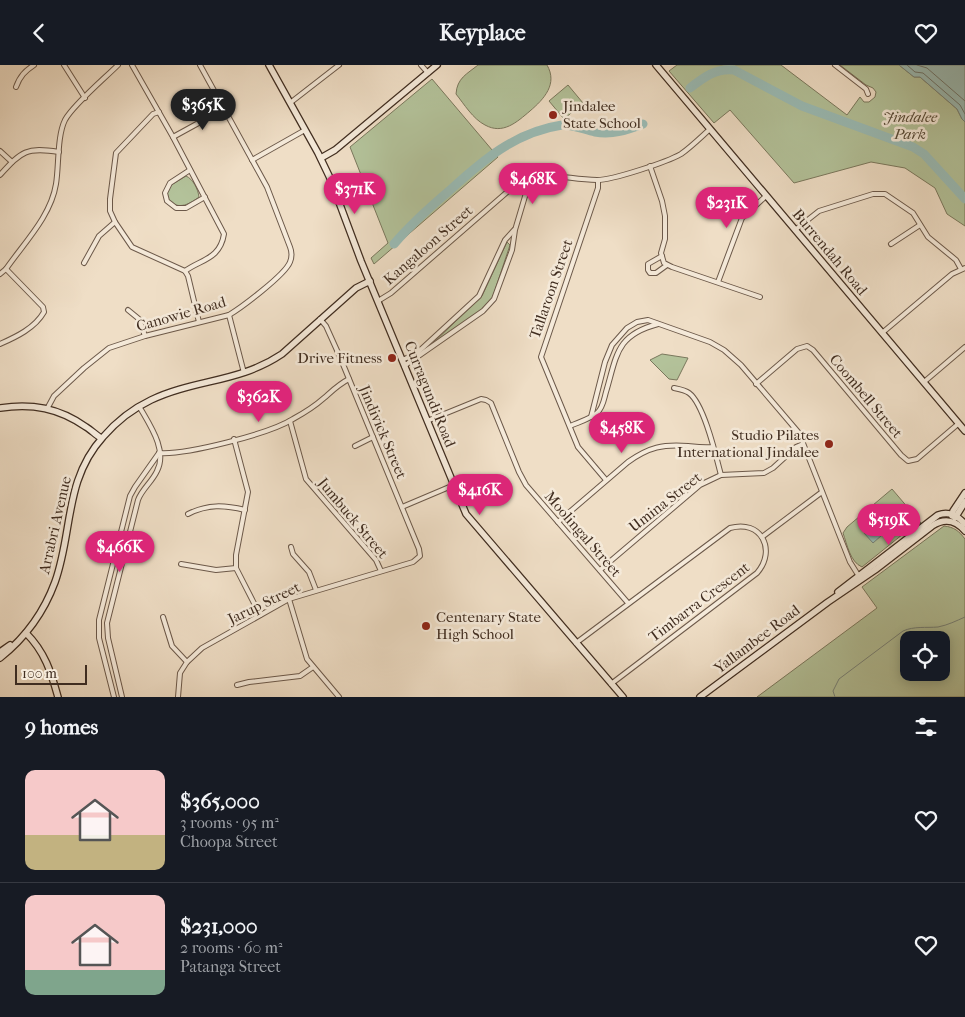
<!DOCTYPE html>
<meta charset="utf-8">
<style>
:root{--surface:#171b24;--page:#20242c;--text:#f1f3f6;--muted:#9ea1a6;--line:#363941;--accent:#db2777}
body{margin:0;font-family:"IM FELL French Canon",serif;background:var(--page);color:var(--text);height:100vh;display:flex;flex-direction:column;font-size:19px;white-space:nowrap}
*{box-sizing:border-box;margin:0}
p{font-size:16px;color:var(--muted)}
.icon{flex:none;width:28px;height:28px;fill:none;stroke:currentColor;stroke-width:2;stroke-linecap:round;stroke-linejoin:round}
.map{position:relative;height:632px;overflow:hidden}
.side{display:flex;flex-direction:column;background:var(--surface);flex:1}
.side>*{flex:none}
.controls{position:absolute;left:900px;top:566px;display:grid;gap:10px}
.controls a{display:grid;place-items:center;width:50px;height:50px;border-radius:10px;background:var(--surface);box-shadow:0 2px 12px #0003;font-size:25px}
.scale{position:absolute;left:15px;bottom:12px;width:72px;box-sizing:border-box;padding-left:5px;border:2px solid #402d20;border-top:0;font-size:14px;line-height:18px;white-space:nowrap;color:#402d20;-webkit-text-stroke:4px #f5eada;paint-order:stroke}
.price{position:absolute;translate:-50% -42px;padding:0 11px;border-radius:18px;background:var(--accent);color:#fff;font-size:16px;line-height:32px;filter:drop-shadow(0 1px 2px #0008)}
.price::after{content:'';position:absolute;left:50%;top:30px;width:15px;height:11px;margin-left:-8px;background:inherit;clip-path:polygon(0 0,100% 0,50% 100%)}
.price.current{background:#222;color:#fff}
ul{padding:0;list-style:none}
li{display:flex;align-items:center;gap:15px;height:125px;padding:0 25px}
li+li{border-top:1px solid var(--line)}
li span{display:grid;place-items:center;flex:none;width:140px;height:100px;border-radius:10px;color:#555}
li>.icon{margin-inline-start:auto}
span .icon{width:60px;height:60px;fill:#fffc;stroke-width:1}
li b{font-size:21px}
h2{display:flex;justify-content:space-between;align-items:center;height:60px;padding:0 25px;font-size:21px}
header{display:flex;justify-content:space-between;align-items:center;height:65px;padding:0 25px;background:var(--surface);font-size:22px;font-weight:700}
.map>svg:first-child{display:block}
.green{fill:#b3c29a;stroke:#7a785d;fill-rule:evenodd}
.water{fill:#9abcb6;stroke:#76837a}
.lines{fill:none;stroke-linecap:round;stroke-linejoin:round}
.shore{stroke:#6d746b;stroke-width:1}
.stream{stroke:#76837a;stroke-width:1}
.river{stroke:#9abcb6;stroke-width:9}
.street-casing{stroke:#6c594a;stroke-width:6}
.secondary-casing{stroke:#402d20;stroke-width:8}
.street{stroke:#f5eada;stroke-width:4}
.secondary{stroke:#f5eada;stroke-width:5.5}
.poi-dot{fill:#8f2418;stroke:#f5eada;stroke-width:2}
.labels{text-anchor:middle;stroke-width:5;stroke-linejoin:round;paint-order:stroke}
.poi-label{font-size:15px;fill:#402d20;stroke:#f5eada;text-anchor:start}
.park-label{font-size:15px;font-style:italic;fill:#574b38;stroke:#f5eada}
.street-label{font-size:15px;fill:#402d20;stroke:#f5eada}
</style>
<header><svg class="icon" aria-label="back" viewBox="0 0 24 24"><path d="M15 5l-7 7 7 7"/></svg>Keyplace<svg class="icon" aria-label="heart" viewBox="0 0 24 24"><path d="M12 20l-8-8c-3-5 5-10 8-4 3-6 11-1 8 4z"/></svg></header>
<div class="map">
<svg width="965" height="632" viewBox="0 0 965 632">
<rect width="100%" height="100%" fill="#efdec6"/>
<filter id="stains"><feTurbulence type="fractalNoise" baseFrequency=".004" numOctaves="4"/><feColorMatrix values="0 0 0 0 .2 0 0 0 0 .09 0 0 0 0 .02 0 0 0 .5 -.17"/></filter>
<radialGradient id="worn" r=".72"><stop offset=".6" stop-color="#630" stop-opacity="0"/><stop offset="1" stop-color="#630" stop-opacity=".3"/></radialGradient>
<!-- green -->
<g class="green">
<path d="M478 0H547C558 19 544 34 530 46 517 57 503 70 485 60 473 54 464 39 456 29 457 13 467 9 478 0Z"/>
<polygon points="677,0 781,0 847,50 860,32 864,37 869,37 875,32 876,27 873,23 866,20 840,0 899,0 914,12 920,12 957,44 962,54 965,57 965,161 947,149 935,123 905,103 871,97 794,118 730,45 714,58 669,6"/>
<polygon points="432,14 498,92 374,199 371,193 388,178 350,82"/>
<polygon points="568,20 583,38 564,54 549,36"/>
<path d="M186 111C193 114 198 124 199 132 190 139 179 145 169 136L167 128 171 120Z"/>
<polygon points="507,177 510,180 491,237 485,243 430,281 482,231"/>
<polygon points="662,289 688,293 677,315 669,314 650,295"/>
<path d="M892 424 921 458 908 465 862 502C850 497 847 479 843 468L847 462Z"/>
<path d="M944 461C954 462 959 466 965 474V632H757L877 543 862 522ZM909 575H941V608H909Z"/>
</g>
<!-- water -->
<g class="water">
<polygon points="899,0 965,0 965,57 962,54 957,44 920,12 914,12"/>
<polygon points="891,444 900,454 873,478 864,468"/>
</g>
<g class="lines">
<!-- shore -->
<g class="shore">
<polyline points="907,0 915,7 923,8 960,40 965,49"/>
<polyline points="917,0 927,3 965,36"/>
</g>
<!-- stream -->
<path class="stream" d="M835 632 833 626 839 614 903 566C914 561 926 563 938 562 948 560 956 556 965 552"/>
<!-- river -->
<g class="river">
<path d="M690 23C704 12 716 3 734 5L802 41 913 82 924 89 965 134"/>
<path d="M394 179C411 159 429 143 449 126 482 96 515 67 562 60 572 59 585 65 595 67 613 70 627 65 643 59"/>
</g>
<defs>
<g id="street">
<polyline points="64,0 85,33"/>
<path d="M132 0 173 72 224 169C220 194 202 194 185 206"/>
<polyline points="421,0 428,8"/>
<polyline points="835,0 866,24 868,29"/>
<path d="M16 22C20 11 25 6 34 0"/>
<polyline points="290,38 339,0"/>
<polyline points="159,47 153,49 116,88 110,134 110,146 115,157 132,182 185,206 188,211 199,257"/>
<polyline points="173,72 224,44"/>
<polyline points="0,86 12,97"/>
<polyline points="252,95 305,65"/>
<polyline points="650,101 662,136 665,151 665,174 661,188 664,198 672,202 760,232"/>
<polyline points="190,105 170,118 165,128 167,136 176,143 186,143 205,132"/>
<path d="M0 110C22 86 26 82 59 87"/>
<polyline points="598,115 598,123 541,292 578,382 606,415"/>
<polyline points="795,165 819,146 873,129 885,129 913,148 928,172 956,195 961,204"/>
<polyline points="891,179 920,160"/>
<polyline points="662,191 648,199 648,205 650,208 656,208 667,200"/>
<polyline points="84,198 99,171 115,157"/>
<path d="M0 209 6 204C24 178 51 151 56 119 59 101 57 71 65 55 73 40 105 13 118 0"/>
<polyline points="718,217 742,153 766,131"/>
<path d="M378 236 391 228 506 128C542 101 558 114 597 115 613 115 667 97 681 89 691 82 700 73 710 64"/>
<polyline points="128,245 139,254 145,271"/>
<polyline points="229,250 244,308"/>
<polyline points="882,268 952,209 965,203"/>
<path d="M0 279C16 272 35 263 44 247L43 242 6 204"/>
<polyline points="402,295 416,289 479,231 505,175 514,165"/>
<polyline points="404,301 483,246 494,234 512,185 515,165 526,128 524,117"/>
<polyline points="924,317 965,282"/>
<polyline points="756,319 797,284 807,281 813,285 901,390 908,396 917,394 958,359"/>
<path d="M674 323C679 324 685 325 689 328 704 339 716 391 721 410"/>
<path d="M47 344 54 331 84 303 109 283 145 271 229 250C242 242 285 210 290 197 292 192 292 187 290 182L267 122 200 0"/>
<polyline points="591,352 605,297 612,280 627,263 637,257 648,255 710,277 724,285 741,300 799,368 850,497 860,513"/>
<polyline points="290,356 306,414 376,495 381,506"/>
<polyline points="427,356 481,334 486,335 491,338 519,407 526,420 628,538"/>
<path d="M570 361C579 357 590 354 597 348 603 343 604 334 606 327 617 290 616 270 658 259"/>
<polyline points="234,374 248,427 236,490 236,503 260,550"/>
<polyline points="355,381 373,372"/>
<path d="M159 388C186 390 269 369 293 354 304 348 315 341 324 333 332 326 339 319 349 314"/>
<polyline points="402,442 454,420"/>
<path d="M188 449C208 439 224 440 245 445"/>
<path d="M558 457 628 397C649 382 663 379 688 381 697 382 704 383 713 382"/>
<polyline points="762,472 822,427"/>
<polyline points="291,482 293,489 309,507 316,525"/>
<polyline points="181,499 216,505 236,503"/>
<polyline points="600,505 700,420 721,410 764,408 773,403 796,382 803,379"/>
<polyline points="289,534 307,594 339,632"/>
<polyline points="163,552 172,581 187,597"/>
<path d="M576 578 730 463C761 454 777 485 757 508L611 619"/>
<polyline points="237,620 249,617 300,611 313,602"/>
<polyline points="114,632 99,573 99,555 130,431 135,422 159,388"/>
<path d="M122 632 108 573 107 558 138 435C142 424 152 417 157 406 168 385 149 359 139 341"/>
<polyline points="178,632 180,608 187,597 202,583 289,534 413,497 420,491 419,484 340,292 326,261 320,254"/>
</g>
<g id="secondary">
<polyline points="269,0 318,88 330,113 361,196 466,449 623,632"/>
<polyline points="656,0 965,366"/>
<polyline points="321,93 335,85 437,0"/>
<path d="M0 343C32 338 59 343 86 362 91 365 96 370 101 373"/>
<polyline points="952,451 953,446 965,428"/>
<polyline points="955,453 965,437"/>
<path d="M838 527 938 450C949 446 957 450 965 459"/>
<path d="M26 568C45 587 51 607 58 632"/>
<polyline points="0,587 10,580"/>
<path d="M0 593C25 573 44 547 55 517 73 467 64 415 103 372 116 357 132 344 151 335 195 314 239 318 282 289L356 223 370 216"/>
<path d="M700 632 828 537 875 505 932 461C944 453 956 455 965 466"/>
</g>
</defs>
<!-- street casing -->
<use href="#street" class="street-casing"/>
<!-- secondary casing -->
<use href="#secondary" class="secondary-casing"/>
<!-- street -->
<use href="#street" class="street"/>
<!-- secondary -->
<use href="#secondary" class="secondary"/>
</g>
<!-- markers -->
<g class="poi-dot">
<circle cx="553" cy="50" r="5"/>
<circle cx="392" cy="293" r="5"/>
<circle cx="829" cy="379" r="5"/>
<circle cx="426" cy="561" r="5"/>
</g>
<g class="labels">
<!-- poi labels -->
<g class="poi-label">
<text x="563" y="46">Jindalee<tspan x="563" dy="17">State School</tspan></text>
<text x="382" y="298" text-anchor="end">Drive Fitness</text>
<text x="819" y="375" text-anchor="end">Studio Pilates<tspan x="819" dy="17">International Jindalee</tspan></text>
<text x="436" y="557">Centenary State<tspan x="436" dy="17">High School</tspan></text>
</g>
<!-- park labels -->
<g class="park-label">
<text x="910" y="57">Jindalee<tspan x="910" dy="17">Park</tspan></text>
</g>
<!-- street labels -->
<g class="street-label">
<text transform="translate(428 180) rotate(-41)" y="5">Kangaloon Street</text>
<text transform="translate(830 187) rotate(50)" y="5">Burrendah Road</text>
<text transform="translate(551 224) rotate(-71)" y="5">Tallaroon Street</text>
<text transform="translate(181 249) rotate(-16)" y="5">Canowie Road</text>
<text transform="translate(430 329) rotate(68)" y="5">Curragundi Road</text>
<text transform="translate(866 331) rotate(50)" y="5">Coombell Street</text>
<text transform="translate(383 367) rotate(67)" y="5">Jindivick Street</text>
<text transform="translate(665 437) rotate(-38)" y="5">Umina Street</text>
<text transform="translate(353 453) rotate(50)" y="5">Jumbuck Street</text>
<text transform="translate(55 460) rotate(-77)" y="5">Arrabri Avenue</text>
<text transform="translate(583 469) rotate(49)" y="5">Moolingal Street</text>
<text transform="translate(699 537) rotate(-37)" y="5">Timbarra Crescent</text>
<text transform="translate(264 538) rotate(-26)" y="5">Jarup Street</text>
<text transform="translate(757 574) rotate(-37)" y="5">Yallambee Road</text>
</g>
</g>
<rect width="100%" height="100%" filter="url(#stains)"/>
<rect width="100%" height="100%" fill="url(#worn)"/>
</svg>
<div class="controls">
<a><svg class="icon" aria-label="locate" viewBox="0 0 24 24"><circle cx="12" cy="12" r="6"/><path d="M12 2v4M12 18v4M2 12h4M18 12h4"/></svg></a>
</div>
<div class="scale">100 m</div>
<b class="price current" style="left:203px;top:66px">$365K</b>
<b class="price" style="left:533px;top:140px">$468K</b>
<b class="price" style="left:355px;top:150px">$371K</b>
<b class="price" style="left:727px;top:164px">$231K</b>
<b class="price" style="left:259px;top:358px">$362K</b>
<b class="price" style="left:622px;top:389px">$458K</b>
<b class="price" style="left:480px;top:451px">$416K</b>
<b class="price" style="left:889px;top:481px">$519K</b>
<b class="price" style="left:120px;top:508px">$466K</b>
</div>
<section class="side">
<h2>9 homes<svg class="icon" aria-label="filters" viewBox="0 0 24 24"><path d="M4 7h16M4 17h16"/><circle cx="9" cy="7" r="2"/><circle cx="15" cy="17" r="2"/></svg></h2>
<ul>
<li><span style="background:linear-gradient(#f6c9c9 65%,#c2b280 0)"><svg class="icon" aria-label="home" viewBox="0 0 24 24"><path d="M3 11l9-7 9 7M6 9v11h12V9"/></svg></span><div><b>$365,000</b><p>3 rooms · 95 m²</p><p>Choopa Street</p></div><svg class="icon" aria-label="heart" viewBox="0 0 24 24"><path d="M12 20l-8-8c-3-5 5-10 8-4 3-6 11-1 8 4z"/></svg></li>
<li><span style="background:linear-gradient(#f6c9c9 75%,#7fa58c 0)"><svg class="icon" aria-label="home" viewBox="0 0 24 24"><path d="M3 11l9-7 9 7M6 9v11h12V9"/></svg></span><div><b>$231,000</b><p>2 rooms · 60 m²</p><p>Patanga Street</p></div><svg class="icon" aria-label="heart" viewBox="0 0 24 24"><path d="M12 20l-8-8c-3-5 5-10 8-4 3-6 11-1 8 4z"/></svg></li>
</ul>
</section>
